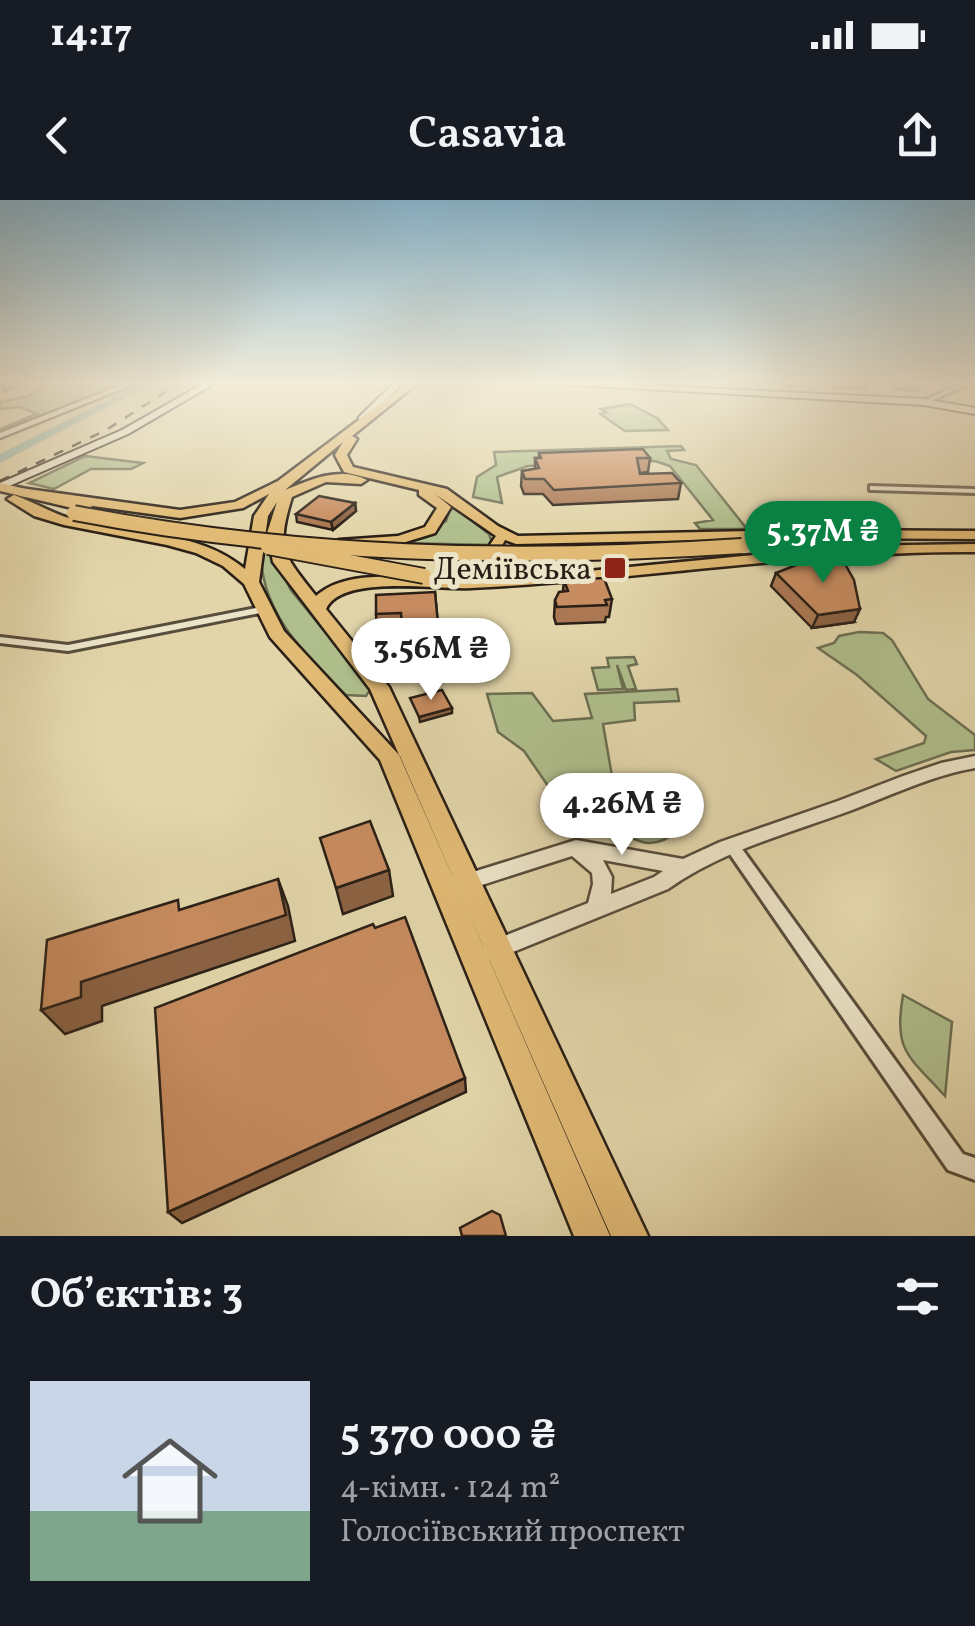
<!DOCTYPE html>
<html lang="uk">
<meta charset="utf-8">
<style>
:root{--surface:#171b24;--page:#242831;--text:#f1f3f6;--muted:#9ea1a6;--line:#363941;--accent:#0b8043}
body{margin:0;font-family:Vollkorn,serif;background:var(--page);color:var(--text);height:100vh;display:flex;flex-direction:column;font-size:38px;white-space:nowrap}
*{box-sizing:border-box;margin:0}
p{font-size:32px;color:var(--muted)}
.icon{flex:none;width:55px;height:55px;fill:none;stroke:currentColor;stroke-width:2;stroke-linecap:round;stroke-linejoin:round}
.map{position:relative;height:1036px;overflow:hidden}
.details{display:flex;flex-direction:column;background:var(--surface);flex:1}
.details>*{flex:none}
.price{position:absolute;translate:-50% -85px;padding:0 22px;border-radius:35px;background:#fff;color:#222;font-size:32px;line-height:65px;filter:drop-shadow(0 2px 5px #0008)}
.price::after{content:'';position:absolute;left:50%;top:60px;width:30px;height:22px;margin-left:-15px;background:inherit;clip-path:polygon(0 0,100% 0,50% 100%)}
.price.on{background:var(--accent);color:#fff}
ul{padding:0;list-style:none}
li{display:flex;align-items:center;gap:30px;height:250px;padding:0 30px}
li+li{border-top:2px solid var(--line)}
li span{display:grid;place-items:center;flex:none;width:280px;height:200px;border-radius:0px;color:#555}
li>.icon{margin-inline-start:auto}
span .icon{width:120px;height:120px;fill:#fffc;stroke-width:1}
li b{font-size:42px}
h2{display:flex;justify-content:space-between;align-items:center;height:120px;padding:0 30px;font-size:42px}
.status{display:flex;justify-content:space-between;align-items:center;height:70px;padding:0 50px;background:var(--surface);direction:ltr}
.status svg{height:28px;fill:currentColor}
header{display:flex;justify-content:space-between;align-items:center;height:130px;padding:0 30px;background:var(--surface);font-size:45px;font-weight:600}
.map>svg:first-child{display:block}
.green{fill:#afbe8c;stroke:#6c6f52;stroke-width:2.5}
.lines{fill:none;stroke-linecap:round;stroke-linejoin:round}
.river{fill:#95b8ab;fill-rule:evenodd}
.minor-casing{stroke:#584d3c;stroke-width:6}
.tertiary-casing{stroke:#584d3c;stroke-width:5}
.secondary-casing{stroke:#2a2017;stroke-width:4}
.primary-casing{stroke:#2a2017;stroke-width:5}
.trunk-casing{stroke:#2a2017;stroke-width:5}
.minor{fill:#ece4c8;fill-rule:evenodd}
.tertiary{fill:#ece4c8;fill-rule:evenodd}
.secondary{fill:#ece4c8;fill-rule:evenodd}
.primary{fill:#e1ba75;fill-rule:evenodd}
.trunk{fill:#e1ba75;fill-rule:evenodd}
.rail{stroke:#2a2017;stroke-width:2.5;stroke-dasharray:10 10;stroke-linecap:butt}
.primary-bridge-casing{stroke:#2a2017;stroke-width:18;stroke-linecap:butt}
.trunk-bridge-casing{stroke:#2a2017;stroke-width:18;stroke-linecap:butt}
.primary-bridge{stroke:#e1ba75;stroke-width:14}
.trunk-bridge{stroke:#e1ba75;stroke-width:14}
.wall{fill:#ab7853;stroke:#2a2017;stroke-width:2.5}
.shaded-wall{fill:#8b6243;stroke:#2a2017;stroke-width:2.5}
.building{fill:#c78c60;stroke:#2a2017;stroke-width:2.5}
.poi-dot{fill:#8f2418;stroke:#ece4c8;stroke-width:4}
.labels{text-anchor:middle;stroke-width:10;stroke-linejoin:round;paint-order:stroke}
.far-poi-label{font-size:32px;fill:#2a2017;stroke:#ece4c8;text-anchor:end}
</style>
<div class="status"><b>14:17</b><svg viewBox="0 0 49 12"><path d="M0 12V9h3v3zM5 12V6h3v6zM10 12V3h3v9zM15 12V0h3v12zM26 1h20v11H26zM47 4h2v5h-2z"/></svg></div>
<header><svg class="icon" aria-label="back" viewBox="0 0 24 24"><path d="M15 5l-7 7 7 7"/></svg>Casavia<svg class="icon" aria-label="share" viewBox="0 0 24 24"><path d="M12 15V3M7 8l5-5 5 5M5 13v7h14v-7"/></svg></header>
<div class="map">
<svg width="975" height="1036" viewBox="0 0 975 1036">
<rect width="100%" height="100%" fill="#e2d5aa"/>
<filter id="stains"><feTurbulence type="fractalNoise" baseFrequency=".002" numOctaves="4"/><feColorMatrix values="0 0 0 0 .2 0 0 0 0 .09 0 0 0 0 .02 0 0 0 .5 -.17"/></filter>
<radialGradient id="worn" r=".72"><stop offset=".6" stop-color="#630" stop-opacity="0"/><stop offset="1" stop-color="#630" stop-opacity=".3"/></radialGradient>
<!-- green -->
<g class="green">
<polygon points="54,182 132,182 0,235 0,229 37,214 20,207 0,209 0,202 29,196"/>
<polygon points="630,204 657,218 668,230 625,231 600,214 606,212 601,209"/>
<polygon points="681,246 684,250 667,251 671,259 696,265 747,329 700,329 695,323 713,320 670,266 655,261 528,266 497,277 502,303 473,297 477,277 496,265 494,252"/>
<polygon points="85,256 143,263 131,269 91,269 54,289 29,283"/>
<polygon points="445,300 489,334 493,345 399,343 446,321 449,312"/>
<path d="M261 349 271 351 291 390 366 482 370 490 366 496 346 495C305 454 259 412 261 349Z"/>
<polygon points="859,432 883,433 892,440 928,499 975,535 975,550 951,552 896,571 876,559 924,543 926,536 857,475 818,448 834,443 839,436"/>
<polygon points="634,457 637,464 628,466 636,489 626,490 617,465 623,489 598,490 592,468 609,467 607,458"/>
<path d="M677 489 679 501 634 503 635 520 603 524 617 605 637 604 677 617 680 629C639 665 621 621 591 612 584 610 573 612 566 612L524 551 498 532 487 494 532 493 553 521 592 518 585 494Z"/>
<path d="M903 795 952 822 945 896C909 856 893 852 903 795Z"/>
</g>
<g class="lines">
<!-- river -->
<polygon class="river" points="143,182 155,182 0,263 0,254"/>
<defs>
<g id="minor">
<polygon points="965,182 974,182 926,203 921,202"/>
<polygon points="870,286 975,289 975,293 873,290 870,290"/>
<polygon points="261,407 266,410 265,412 68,451 0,443 0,437 68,445"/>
<polygon points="732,640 737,642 963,954 975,958 975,980 948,970 727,650 724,646 727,642"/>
</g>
<g id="tertiary">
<polygon points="129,182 139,182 0,238 0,233"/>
<path d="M975 556V568C929 576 888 597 844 613 783 635 722 651 668 689L491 761 484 758 481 751 484 744 588 703 593 684 592 673 572 656 460 692 453 690 451 684 453 678 460 676 576 640 683 659 720 642 838 601 903 576 941 563ZM603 660 663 671 654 677 611 694 612 677Z"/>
</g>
<g id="secondary">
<polygon points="206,182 217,182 128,234 0,290 0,283 122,230"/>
<polygon points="395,182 404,182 365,221 359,221 359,217"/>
<polygon points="424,182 433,182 428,185"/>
<polygon points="521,182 581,182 924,199 975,208 975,214 924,205"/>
</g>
<path id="primary" d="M409 182H419L352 236 357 239 347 255 353 267 447 289 498 326 518 336 794 330 801 334 794 338 516 344 505 340 492 364 448 379 588 371 845 346 975 344V352C806 351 640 380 471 388 437 390 342 374 326 409L389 487 648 1036H611L370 489 273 362 267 333 277 302 268 316 259 382 284 431 400 556 610 1036H574L380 560 270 437 244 384 223 366 196 353 167 345 64 325 34 316 7 299 14 295C34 302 51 313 72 319 129 333 199 330 245 369L254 316 269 294 243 308 180 318 20 296 14 292 20 288 180 310 235 302 278 281ZM343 242 335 255 344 272 419 290V295L437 308 425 327 398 336 339 340 332 344 334 347 399 344 435 333 451 307 435 294 496 336 481 358 438 373 437 379C399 378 347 369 316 396 283 354 276 349 292 297L326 282 361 284 367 280C341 266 311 279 285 290Z"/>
<g id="trunk">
<polygon points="0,283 90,304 92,307 85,311 0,291"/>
<polygon points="827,330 975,331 975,339 827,338 736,343 729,339 736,335"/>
</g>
</defs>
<!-- minor casing -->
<use href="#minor" class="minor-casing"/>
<!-- tertiary casing -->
<use href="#tertiary" class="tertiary-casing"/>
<!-- secondary casing -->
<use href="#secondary" class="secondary-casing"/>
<!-- primary casing -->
<use href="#primary" class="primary-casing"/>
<!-- trunk casing -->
<use href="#trunk" class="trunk-casing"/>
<!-- minor -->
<use href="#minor" class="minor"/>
<!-- tertiary -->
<use href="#tertiary" class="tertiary"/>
<!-- secondary -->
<use href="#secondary" class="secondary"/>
<!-- primary -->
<use href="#primary" class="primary"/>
<!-- trunk -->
<use href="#trunk" class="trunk"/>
<!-- rail -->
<polyline class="rail" points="0,281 106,230 181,182"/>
<defs>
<polyline id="primary-bridge" points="268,347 424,376"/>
<path id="trunk-bridge" d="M74 313C297 356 516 361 742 346"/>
</defs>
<!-- primary-bridge casing -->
<use href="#primary-bridge" class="primary-bridge-casing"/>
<!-- trunk-bridge casing -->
<use href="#trunk-bridge" class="trunk-bridge-casing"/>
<!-- primary-bridge -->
<use href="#primary-bridge" class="primary-bridge"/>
<!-- trunk-bridge -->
<use href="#trunk-bridge" class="trunk-bridge"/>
</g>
<!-- wall -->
<g class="wall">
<polygon points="778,182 792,182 791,187"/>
<polygon points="835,182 868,182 866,188 833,187"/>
<polygon points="894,182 921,182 918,191 893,189"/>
<polygon points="539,253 650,258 648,272 640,273 640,274 681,283 678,299 553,305 543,294 524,294 521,286 522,271 535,269 535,258 539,258"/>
<polygon points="355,303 356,311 333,330 297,322 296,314"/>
<polygon points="776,373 854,422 812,428 771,386"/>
<polygon points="564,380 612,399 609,417 606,417 605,422 556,424 554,417 555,400 563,391"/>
<polygon points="435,392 439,437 403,439 402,426 377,428 376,414"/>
</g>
<!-- shaded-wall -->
<g class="shaded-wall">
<polygon points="0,182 32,182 4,192"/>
<polygon points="355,303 356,311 333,330 331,322"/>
<polygon points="860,409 854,422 812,428 818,415"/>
<polygon points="452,508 452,513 420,522 419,517"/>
<polygon points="389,670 393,696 343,714 336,688"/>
<polygon points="278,679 288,706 295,741 102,806 102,821 65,834 41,810 81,782"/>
<polygon points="465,878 466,892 182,1023 168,1012"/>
</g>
<!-- building -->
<g class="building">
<polygon points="643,249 650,258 637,258 640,274 672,273 681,283 554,290 544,279 525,279 522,271 539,268 535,258 541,258 539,253"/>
<polygon points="319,296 355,303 331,322 296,314"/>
<polygon points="836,361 845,364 854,380 860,409 818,415 776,373 801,363"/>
<polygon points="604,378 612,399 605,400 607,405 557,407 555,400 559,392 568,391 564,380"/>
<polygon points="435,392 438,424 402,426 401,413 376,414 376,395"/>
<polygon points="442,490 452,508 419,517 410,498"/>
<polygon points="370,621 389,670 336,688 320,638"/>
<polygon points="278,679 286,715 81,782 81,797 41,810 47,740 178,700 179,710"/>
<polygon points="405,717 465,878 168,1012 155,808 373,724 375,728"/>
<polygon points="492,1011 500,1015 506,1036 462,1036 460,1028"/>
</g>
<!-- sky -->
<linearGradient id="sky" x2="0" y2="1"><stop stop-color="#87b6d0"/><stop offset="0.56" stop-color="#f2ecd9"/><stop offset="1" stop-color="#f2ecd9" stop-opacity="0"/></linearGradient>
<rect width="975" height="327" fill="url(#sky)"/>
<!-- markers -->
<rect class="poi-dot" x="603" y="356" width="24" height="24" rx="5"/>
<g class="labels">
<!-- far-poi labels -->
<g class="far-poi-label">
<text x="592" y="379">Деміївська</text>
</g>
</g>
<rect width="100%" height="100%" filter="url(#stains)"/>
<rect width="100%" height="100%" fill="url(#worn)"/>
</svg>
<b class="price on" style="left:823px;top:386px">5.37M ₴</b>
<b class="price" style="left:431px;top:503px">3.56M ₴</b>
<b class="price" style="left:622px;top:658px">4.26M ₴</b>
</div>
<section class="details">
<h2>Об’єктів: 3<svg class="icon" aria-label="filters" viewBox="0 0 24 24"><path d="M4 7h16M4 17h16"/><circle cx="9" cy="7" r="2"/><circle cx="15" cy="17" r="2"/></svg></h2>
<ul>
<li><span style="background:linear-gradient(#c9d6e8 65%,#7fa58c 0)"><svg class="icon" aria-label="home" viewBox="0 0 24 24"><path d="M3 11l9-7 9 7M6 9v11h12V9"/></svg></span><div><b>5 370 000 ₴</b><p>4-кімн. · 124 m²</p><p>Голосіївський проспект</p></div></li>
</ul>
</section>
